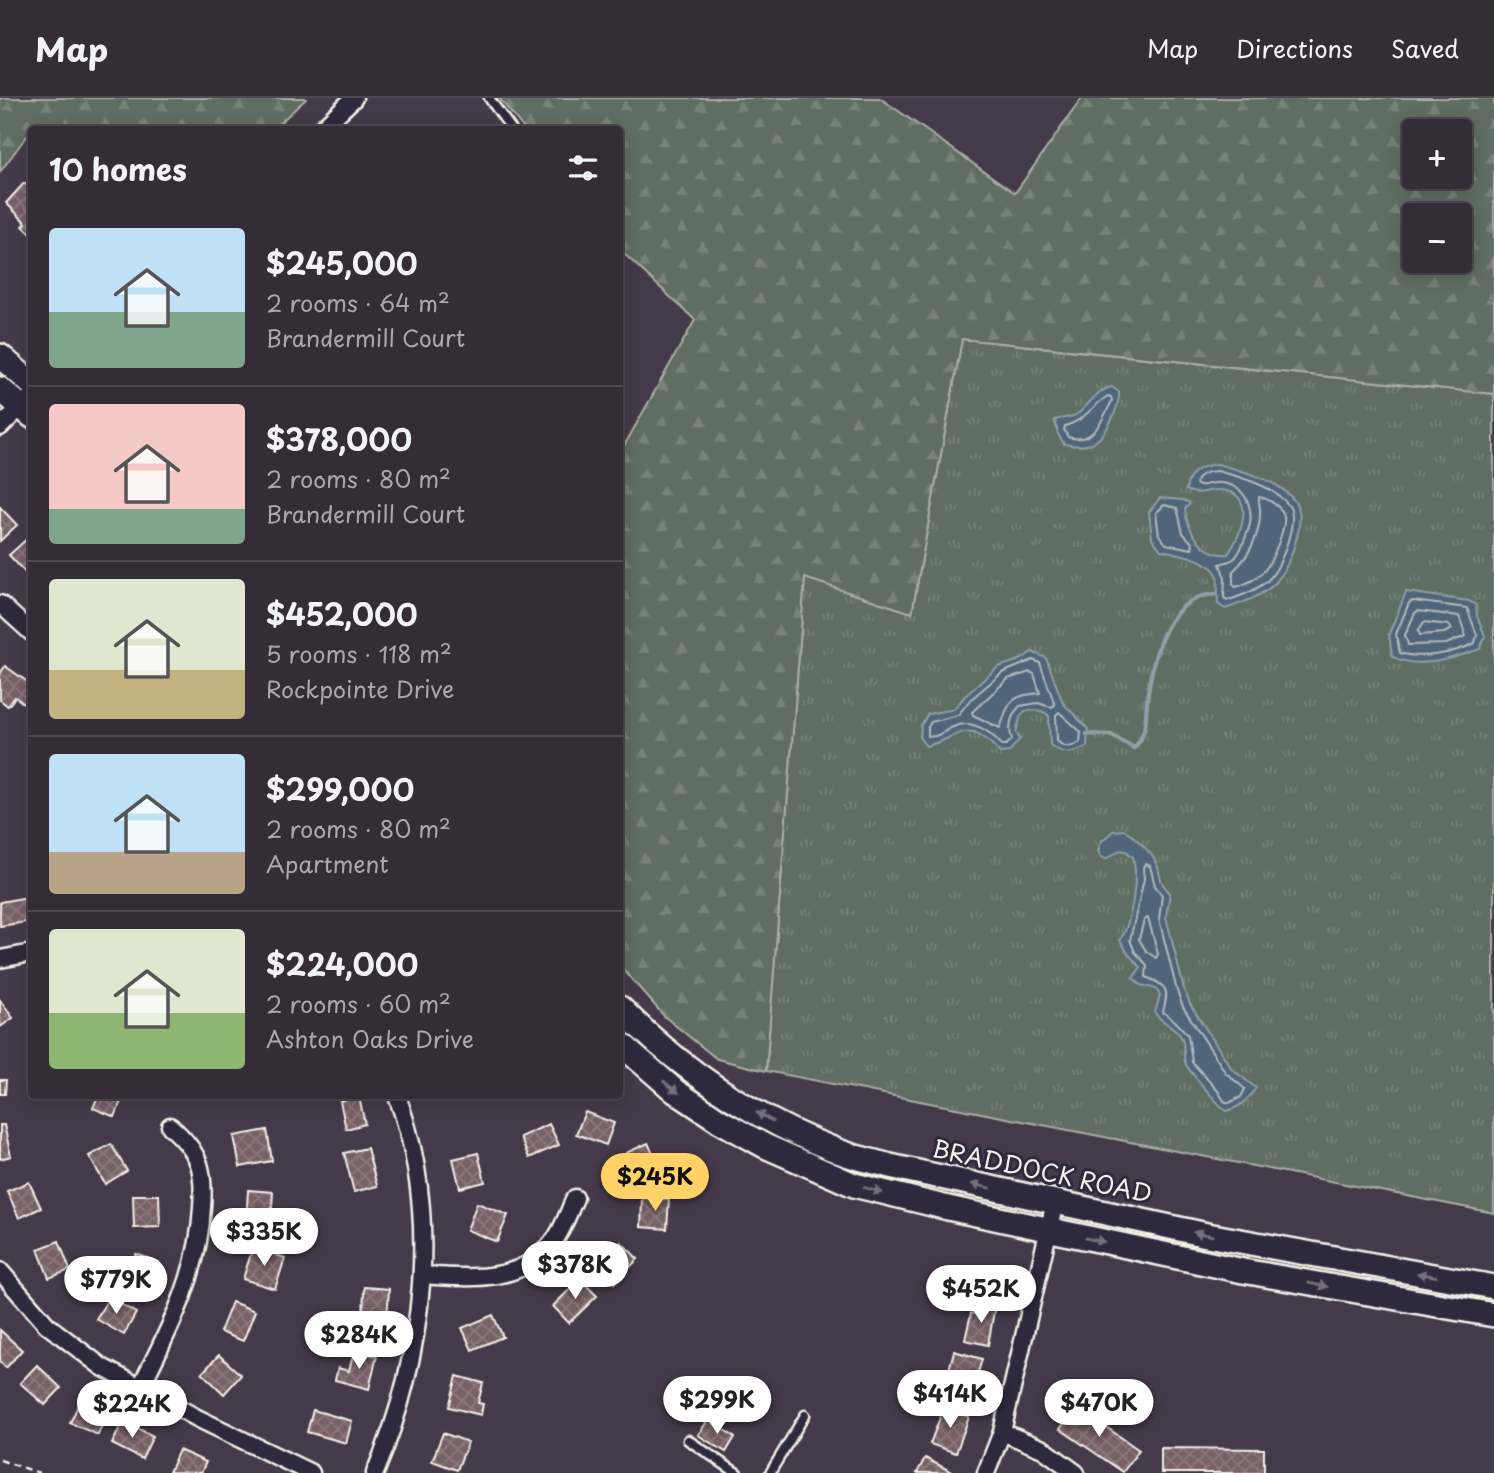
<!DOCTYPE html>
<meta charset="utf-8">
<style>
:root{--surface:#342c37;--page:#3c343f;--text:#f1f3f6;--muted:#a9a7ad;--line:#4e4852;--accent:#ffd166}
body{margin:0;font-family:"Playpen Sans",sans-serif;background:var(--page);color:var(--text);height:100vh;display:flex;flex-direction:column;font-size:26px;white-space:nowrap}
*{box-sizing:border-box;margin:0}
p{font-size:23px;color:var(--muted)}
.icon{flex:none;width:38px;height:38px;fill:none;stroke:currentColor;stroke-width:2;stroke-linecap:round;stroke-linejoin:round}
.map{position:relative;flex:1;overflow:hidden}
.sheet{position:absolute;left:28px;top:28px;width:595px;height:973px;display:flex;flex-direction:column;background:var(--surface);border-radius:7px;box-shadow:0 4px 18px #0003,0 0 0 2px var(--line)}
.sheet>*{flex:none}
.buttons{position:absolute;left:1402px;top:21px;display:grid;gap:14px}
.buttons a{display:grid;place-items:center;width:70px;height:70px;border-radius:7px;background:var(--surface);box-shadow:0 4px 18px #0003,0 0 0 2px var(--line);font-size:35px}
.price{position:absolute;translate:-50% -60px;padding:0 16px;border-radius:24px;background:#fff;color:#222;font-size:23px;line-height:46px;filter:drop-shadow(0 2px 4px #0008)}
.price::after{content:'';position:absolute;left:50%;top:42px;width:21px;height:16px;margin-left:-10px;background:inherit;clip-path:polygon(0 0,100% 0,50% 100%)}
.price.current{background:var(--accent);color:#111}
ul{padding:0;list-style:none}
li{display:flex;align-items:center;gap:21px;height:175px;padding:0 21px}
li+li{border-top:2px solid var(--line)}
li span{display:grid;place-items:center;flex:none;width:196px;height:140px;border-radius:7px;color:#555}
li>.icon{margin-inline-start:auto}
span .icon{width:84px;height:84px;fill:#fffc;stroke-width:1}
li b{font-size:30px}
h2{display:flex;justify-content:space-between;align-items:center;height:84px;padding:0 21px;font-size:30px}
header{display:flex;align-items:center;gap:42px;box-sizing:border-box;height:98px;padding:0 35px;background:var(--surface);border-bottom:2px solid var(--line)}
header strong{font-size:33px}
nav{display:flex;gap:38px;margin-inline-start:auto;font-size:24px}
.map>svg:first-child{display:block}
.grass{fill:url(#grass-tufts);stroke:#aaafa5;stroke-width:2}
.forest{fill:url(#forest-firs);stroke:#aaafa5;stroke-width:2;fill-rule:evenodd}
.water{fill:#4f667a;stroke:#919ea6;stroke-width:2}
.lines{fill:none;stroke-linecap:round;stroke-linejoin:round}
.shore{stroke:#b2b9bc;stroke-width:2}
.stream{stroke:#919ea6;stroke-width:4.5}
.building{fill:url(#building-cross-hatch);stroke:#f4f1e8;stroke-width:2}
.lane-casing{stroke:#f4f1e8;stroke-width:13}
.street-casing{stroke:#f4f1e8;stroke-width:21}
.secondary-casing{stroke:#f4f1e8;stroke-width:28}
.path{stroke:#f4f1e8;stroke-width:2.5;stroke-dasharray:7 5;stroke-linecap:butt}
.lane{stroke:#2f2a3d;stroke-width:8}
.street{stroke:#2f2a3d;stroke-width:16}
.secondary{stroke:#2f2a3d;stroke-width:23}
.oneway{fill:#747079}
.labels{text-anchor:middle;stroke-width:6;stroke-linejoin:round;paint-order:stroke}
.street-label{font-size:24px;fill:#f4f1e8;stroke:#2f2a3d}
</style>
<header>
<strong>Map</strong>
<nav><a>Map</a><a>Directions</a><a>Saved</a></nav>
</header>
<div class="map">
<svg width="1494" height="1375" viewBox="0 0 1494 1375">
<defs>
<pattern id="grass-tufts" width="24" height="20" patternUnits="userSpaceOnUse" patternTransform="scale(1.75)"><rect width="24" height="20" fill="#606d62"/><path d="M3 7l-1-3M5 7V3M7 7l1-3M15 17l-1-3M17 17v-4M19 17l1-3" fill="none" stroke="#778278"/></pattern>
<pattern id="forest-firs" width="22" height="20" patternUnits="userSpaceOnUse" patternTransform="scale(1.75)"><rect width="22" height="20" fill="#606d62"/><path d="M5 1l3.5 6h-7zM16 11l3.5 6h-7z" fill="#778278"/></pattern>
<pattern id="building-cross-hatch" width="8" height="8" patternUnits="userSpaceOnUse" patternTransform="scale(1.75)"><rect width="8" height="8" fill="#776166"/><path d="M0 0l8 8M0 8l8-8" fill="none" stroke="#8b787c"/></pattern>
</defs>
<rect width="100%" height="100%" fill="#453a49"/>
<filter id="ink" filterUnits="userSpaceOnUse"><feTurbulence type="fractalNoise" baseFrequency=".0143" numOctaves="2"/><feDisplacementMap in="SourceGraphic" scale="14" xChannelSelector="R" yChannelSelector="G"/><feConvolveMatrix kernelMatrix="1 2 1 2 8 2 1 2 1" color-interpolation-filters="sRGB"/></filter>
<g filter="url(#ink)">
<!-- grass -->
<polygon class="grass" points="962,241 1494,296 1494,1115 766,973 805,480 912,515"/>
<!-- forest -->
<g class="forest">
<polygon points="0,0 305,0 306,1 273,31 32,32 31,42 26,39 0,74"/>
<path d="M499 0H880L1015 95 1082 0H1494V296L962 241 912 515 805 480 766 973 717 961 665 919 620 868V355L695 222 620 152V32L524 31ZM1414 33H1460V79H1414ZM1414 117H1460V163H1414Z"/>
</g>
<!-- water -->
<g class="water">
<path d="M1112 289 1119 294C1120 309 1106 338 1093 345 1085 349 1073 348 1064 346L1058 336 1055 322C1063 319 1070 321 1077 316 1090 308 1095 292 1112 289Z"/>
<path d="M1217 366C1242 373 1283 382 1297 407 1306 424 1289 469 1277 483 1265 497 1242 505 1225 511L1218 506C1217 496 1219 486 1217 477 1211 461 1175 455 1161 452L1152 440 1149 414 1160 400 1183 402 1190 405 1185 411C1187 433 1204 459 1228 456 1242 437 1258 392 1218 392 1206 392 1198 398 1186 392 1189 373 1200 368 1217 366Z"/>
<path d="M1406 494 1469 503 1476 507 1477 518 1485 538 1480 551C1455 560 1416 573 1392 558L1389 536Z"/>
<path d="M1032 554 1046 560 1063 605 1088 631 1087 648C1072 657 1064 657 1050 647L1049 618C1044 611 1033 612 1025 613L1021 617 1016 634 1020 641 1009 654 1000 655C967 617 962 639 926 648L920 641 921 627 928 616 954 611 965 598 998 569 1020 562Z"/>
<path d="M1125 732C1134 739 1152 754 1156 765 1163 779 1156 780 1170 795L1166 819 1184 891 1190 906 1232 971 1256 990C1248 1002 1242 1008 1227 1013 1221 1010 1186 970 1185 964 1183 957 1185 948 1182 941 1177 928 1162 926 1155 915L1160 897 1156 891 1141 887 1133 880 1141 869 1129 857 1120 842C1132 825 1138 779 1133 759L1126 753 1120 752 1106 761 1101 759 1098 753 1101 744 1113 733Z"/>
</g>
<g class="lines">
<!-- shore -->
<g class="shore">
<path d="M1108 298 1111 299 1112 303C1102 322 1094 347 1068 339L1064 332 1065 328C1085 323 1091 308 1108 298Z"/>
<path d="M1217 373C1241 379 1274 388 1289 408 1299 422 1281 467 1271 479 1261 490 1242 498 1228 502L1224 500 1225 480 1220 466C1225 464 1230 464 1235 460 1241 453 1244 444 1247 435 1256 414 1248 388 1221 385 1214 384 1206 387 1199 388L1196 386C1197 375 1208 374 1217 373Z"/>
<path d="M1259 399C1267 400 1283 409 1284 419 1286 430 1272 463 1265 472 1258 480 1246 486 1236 489L1233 486V473C1248 460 1260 437 1260 416 1261 409 1258 405 1259 399Z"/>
<polygon points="1164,407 1177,410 1183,435 1193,446 1192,451 1166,446 1159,437 1156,415"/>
<path d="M1413 503 1467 510 1477 537 1475 545C1455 555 1422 562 1400 555L1396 536 1409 505Z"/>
<polygon points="1418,513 1459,518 1466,538 1446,546 1408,547 1405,537 1415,515"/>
<polygon points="1424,524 1449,527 1452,531 1444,535 1420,537 1418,533"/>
<path d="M1033 562 1040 565 1055 607 1051 609 1038 605 1020 608C1011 617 1008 629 1012 642L1006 647H1002C990 633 971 620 953 629 943 633 938 640 928 638V629L931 624 958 617 970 602 1002 575Z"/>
<path d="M1030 574 1034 576 1040 595C1034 596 1028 596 1022 598 1007 602 1005 617 1000 630L973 617 972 614 1008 581Z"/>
<path d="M1059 614 1081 634 1080 644C1072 650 1064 650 1057 643L1056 617Z"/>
<path d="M1146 766 1150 768 1155 788 1162 797 1159 821 1177 893 1183 909 1226 975 1245 991 1241 999 1229 1005 1224 1003 1218 993 1192 964 1188 937 1175 923 1163 914C1169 891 1168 888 1146 879L1147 867 1135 854 1130 842 1144 781 1143 769Z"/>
<polygon points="1148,820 1158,856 1156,860 1146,853 1139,841 1144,822"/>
</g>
<!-- stream -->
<path class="stream" d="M1087 636 1111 637 1134 650C1149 635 1145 614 1148 594 1154 554 1168 497 1217 496"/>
</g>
<!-- building -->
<g class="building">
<polygon points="24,85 32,91 31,136 23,128 26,125 6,105"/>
<polygon points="0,409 17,427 0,443"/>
<polygon points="29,439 32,442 32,482 9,457"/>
<polygon points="5,568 32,587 30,610 15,599 8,608 0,602 0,576"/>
<polygon points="28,799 32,823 0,828 0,804"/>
<polygon points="0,902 13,920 0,929"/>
<polygon points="0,982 6,982 5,996 0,996"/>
<polygon points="98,998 123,998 115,1019 93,1010"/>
<polygon points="359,999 365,1026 346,1031 340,1003"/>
<polygon points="585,1014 614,1025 606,1047 576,1036"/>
<polygon points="549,1026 559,1047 529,1060 520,1039"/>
<polygon points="0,1027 4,1027 11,1058 0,1061"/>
<polygon points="267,1032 272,1063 240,1069 234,1038"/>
<polygon points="648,1045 661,1074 639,1084 626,1055"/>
<polygon points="111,1046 127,1073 105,1086 89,1058"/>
<polygon points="367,1050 377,1088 354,1094 344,1055"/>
<polygon points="478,1055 485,1084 460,1090 453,1061"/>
<polygon points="29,1084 41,1110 19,1120 7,1093"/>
<polygon points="248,1092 273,1094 271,1125 246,1123"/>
<polygon points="133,1097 159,1097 160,1129 134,1130"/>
<polygon points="642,1100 669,1101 667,1131 641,1129"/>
<polygon points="477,1105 508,1117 497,1144 467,1132"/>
<polygon points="59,1143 70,1172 49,1180 38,1151"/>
<polygon points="621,1144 638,1161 614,1185 597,1167"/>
<polygon points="253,1149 285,1160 275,1191 243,1181"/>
<polygon points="136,1156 159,1164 148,1194 125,1186"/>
<polygon points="580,1181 597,1198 569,1225 553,1208"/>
<polygon points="364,1189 389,1191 387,1223 363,1221"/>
<polygon points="109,1199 136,1215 124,1237 96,1221"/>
<polygon points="232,1204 255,1213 243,1243 220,1234"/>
<polygon points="980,1205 995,1208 988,1247 965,1242 971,1215 978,1216"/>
<polygon points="493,1217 503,1239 472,1252 462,1230"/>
<polygon points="0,1232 22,1252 6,1270 0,1264"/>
<polygon points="354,1253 377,1258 369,1291 335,1282 338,1270 349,1273"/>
<polygon points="954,1253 982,1261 971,1298 944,1290"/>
<polygon points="219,1257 241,1277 224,1296 202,1275"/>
<polygon points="37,1267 61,1290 45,1307 20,1285"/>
<polygon points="457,1278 483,1285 478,1305 483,1306 481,1317 449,1309"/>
<polygon points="80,1303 107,1315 98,1337 70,1325"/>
<polygon points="1076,1308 1139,1352 1123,1374 1060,1331"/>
<polygon points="944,1309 969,1319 956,1355 930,1346"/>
<polygon points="313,1312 352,1323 346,1345 307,1334"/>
<polygon points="708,1322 735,1339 726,1354 698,1337"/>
<polygon points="123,1323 153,1338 142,1361 112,1346"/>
<polygon points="443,1335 468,1344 457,1372 432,1363"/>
<polygon points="1161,1350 1264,1351 1264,1375 1161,1375"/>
<polygon points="179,1352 206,1364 201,1375 169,1374"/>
<polygon points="925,1360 954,1375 917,1375"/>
</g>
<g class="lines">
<defs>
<g id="lane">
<polyline points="489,0 512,32"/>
<polyline points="688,1342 737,1375"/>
<polyline points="770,1375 805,1317"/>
</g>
<g id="street">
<polyline points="320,32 354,0"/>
<polyline points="0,329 32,298"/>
<polyline points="0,506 32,535"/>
<polyline points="0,861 32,855"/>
<polyline points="0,1173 47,1227 102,1269 199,1321 311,1375"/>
<path d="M422 1177C469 1180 522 1186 553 1144 563 1132 568 1115 575 1100"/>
<path d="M140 1290C169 1232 199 1176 202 1109 203 1096 203 1079 199 1066 193 1050 182 1039 170 1028"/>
<polyline points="1002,1334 1043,1351 1076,1375"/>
<path d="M375 1375C424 1259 441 1118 397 998"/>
<polyline points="986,1375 1002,1334 1055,1104"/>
</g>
<g id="secondary">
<polyline points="0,258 32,286"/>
<polyline points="0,291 32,318"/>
<path d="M620 910C682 972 756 1022 838 1053 855 1060 873 1063 890 1068L1207 1137 1494 1189"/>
<polyline points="620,945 675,993 720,1023 765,1048 854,1087 948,1110 1243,1173 1494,1217"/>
</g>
</defs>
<!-- lane casing -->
<use href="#lane" class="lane-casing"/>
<!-- street casing -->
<use href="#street" class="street-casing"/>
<!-- secondary casing -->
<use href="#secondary" class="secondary-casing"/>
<!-- path -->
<polyline class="path" points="0,1362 39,1375"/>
<!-- lane -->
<use href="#lane" class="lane"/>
<!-- street -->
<use href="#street" class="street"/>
<!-- secondary -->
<use href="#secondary" class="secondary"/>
</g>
<!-- one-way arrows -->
<defs><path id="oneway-solid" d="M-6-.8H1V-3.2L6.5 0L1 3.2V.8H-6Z" transform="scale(1.75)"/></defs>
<g class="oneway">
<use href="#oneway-solid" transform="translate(671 989) rotate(38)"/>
<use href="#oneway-solid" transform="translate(765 1019) rotate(-151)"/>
<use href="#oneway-solid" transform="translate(981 1088) rotate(-167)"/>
<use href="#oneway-solid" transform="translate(873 1092) rotate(16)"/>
<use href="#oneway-solid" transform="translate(1203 1136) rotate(-168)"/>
<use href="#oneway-solid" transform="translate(1095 1142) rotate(12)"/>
<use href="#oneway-solid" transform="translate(1427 1177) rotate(-170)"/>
<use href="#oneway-solid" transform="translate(1318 1187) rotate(11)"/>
</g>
</g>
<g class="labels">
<!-- street labels -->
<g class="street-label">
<text transform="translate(1042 1074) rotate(12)" y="8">BRADDOCK ROAD</text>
</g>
</g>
</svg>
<div class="buttons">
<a>+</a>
<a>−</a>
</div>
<b class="price current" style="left:655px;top:1115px">$245K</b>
<b class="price" style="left:264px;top:1170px">$335K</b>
<b class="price" style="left:575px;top:1203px">$378K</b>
<b class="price" style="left:116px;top:1218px">$779K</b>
<b class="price" style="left:981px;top:1227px">$452K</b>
<b class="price" style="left:359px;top:1273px">$284K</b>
<b class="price" style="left:950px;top:1332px">$414K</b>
<b class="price" style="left:717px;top:1338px">$299K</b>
<b class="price" style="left:1099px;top:1341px">$470K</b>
<b class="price" style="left:132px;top:1342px">$224K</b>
<section class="sheet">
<h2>10 homes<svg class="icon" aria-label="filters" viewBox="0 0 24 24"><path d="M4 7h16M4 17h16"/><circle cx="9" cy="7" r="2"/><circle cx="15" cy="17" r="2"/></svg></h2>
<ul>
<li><span style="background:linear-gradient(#bfe0f5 60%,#7fa58c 0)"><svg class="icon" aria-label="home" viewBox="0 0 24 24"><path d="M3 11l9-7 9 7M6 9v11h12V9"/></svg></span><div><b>$245,000</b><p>2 rooms · 64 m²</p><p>Brandermill Court</p></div></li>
<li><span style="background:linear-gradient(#f6c9c9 75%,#7fa58c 0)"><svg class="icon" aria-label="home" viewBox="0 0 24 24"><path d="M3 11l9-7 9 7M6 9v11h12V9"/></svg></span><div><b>$378,000</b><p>2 rooms · 80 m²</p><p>Brandermill Court</p></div></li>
<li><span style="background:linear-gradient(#dfe7d0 65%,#c2b280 0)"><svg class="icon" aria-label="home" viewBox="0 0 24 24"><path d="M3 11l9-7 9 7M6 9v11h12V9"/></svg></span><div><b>$452,000</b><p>5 rooms · 118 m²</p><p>Rockpointe Drive</p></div></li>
<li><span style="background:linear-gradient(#bfe0f5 70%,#b9a48a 0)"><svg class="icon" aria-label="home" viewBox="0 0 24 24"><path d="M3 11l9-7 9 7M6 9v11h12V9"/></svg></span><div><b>$299,000</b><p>2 rooms · 80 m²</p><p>Apartment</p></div></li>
<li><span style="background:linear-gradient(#dfe7d0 60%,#8fb573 0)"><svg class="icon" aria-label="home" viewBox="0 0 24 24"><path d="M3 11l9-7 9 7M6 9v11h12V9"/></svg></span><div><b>$224,000</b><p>2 rooms · 60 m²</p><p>Ashton Oaks Drive</p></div></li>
</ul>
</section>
</div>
